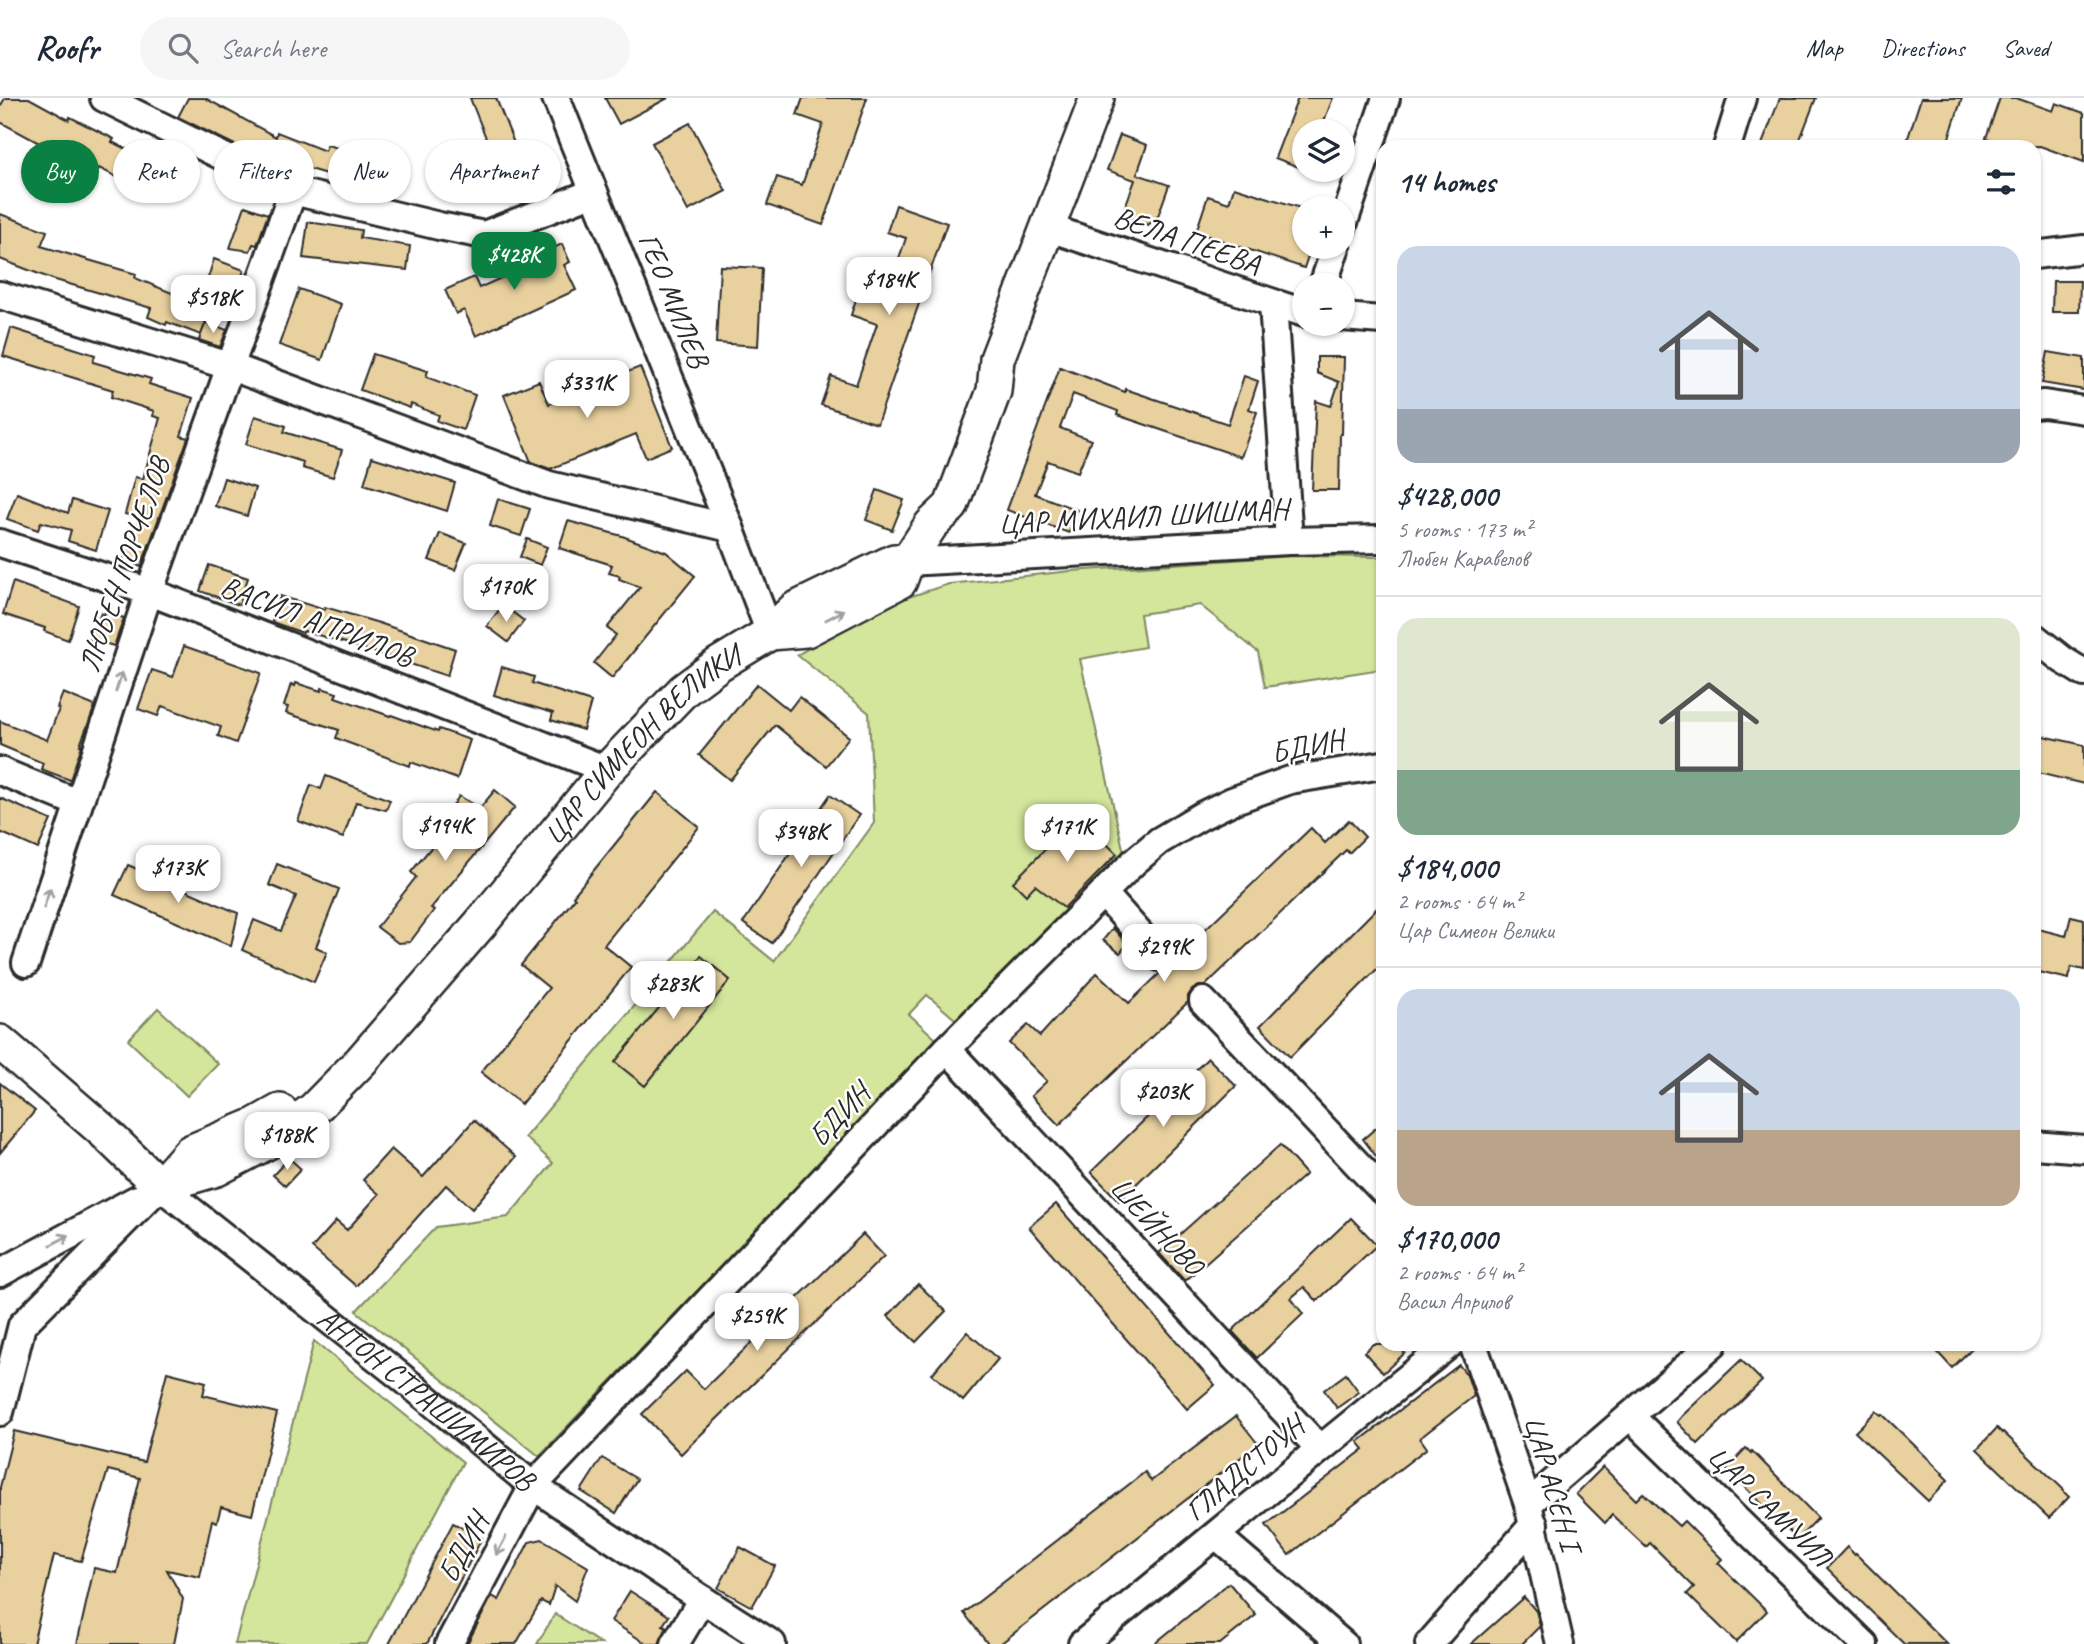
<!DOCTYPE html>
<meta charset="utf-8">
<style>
:root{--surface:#fff;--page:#f6f6f7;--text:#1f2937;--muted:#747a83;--line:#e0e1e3;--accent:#0b8043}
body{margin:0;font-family:Caveat,sans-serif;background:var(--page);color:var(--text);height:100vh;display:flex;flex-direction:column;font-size:26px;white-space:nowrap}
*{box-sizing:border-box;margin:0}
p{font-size:23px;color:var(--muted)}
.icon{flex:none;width:38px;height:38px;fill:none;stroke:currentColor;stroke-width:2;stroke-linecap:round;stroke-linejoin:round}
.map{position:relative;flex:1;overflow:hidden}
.details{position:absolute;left:1376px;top:42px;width:665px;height:1211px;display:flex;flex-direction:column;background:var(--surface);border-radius:21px;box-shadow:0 2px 5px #0004}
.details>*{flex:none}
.banner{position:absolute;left:21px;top:42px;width:665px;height:63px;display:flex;gap:14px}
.tools{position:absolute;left:1292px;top:21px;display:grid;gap:14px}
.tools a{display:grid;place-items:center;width:63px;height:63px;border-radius:50%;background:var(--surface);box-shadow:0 2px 5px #0004;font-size:35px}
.price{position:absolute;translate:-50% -60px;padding:0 16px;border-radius:14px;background:#fff;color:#222;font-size:23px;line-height:46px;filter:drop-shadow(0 2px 4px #0008)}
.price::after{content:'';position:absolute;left:50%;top:42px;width:21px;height:16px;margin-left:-10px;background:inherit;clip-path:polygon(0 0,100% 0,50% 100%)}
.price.on{background:var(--accent);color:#fff}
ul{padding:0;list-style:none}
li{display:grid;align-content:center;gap:14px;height:371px;padding:0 21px}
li+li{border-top:2px solid var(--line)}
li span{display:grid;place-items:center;height:217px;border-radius:21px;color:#555}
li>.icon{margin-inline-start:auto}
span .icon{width:126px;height:126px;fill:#fffc;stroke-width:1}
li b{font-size:30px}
h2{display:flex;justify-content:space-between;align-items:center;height:84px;padding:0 21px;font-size:30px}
.pill{padding:0 24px;border-radius:32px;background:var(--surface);box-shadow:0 2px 5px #0004;font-size:24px;line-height:63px}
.pill.on{background:var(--accent);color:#fff}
header{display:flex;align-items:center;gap:42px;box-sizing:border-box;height:98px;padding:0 35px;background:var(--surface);border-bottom:2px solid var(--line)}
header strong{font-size:33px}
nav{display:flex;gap:38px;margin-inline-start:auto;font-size:24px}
.search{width:490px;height:63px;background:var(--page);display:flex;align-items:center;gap:18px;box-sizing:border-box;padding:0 24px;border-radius:38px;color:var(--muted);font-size:26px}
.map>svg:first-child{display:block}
.green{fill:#d3e69b;stroke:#7f8863;stroke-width:2}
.building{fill:#e9d19f;stroke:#2b2b2b;stroke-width:2}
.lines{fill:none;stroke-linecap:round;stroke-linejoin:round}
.minor-casing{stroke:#2b2b2b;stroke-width:32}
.major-casing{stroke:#2b2b2b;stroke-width:38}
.minor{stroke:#fff;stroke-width:26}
.major{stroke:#fff;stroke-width:33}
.oneway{stroke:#a0a0a0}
.labels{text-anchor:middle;stroke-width:5;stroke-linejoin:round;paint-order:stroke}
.street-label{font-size:30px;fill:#2b2b2b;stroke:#fff}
</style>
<header>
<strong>Roofr</strong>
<div class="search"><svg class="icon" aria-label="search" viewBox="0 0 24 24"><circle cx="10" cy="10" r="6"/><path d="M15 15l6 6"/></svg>Search here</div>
<nav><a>Map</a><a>Directions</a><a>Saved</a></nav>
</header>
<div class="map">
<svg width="2084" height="1546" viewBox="0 0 2084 1546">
<rect width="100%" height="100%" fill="#fff"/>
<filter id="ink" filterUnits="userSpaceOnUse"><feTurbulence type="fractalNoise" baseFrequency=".0143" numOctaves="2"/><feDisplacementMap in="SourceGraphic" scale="14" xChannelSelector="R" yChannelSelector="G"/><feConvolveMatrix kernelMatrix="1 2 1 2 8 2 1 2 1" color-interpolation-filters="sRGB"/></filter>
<g filter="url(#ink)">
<!-- green -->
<g class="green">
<polygon points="1292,458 1382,459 1382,571 1265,589 1258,554 1200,507 1140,516 1145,549 1080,561 1124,755 956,922 927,897 909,916 937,942 539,1358 356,1213 436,1129 508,1119 553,1065 525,1039 713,814 774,863 874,725 869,615 797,557 890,505 949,486 1071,473"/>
<polygon points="158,910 218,966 187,998 128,942"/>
<polygon points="314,1243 463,1364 367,1546 235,1546"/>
<polygon points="555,1516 601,1546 537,1546"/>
</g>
<!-- building -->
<g class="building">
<polygon points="5,0 29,0 69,22 70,19 114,41 112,44 176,76 163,102 99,70 96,76 53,55 54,53 0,24 0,9"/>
<polygon points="188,0 205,0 276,39 277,34 325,53 327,47 366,58 368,46 390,51 381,96 359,92 360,86 306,70 305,72 244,49 243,51 178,19"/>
<polygon points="470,0 496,0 527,78 476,98 460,57 488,45"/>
<polygon points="605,0 668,0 619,26"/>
<polygon points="803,0 867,0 823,127 767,107 777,79 802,87 823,26 797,17"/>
<polygon points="1298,0 1333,0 1320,33 1304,33 1304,71 1275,60"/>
<polygon points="1780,0 1816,0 1797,49 1761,49"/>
<polygon points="1921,0 1962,0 1946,49 1905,49"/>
<polygon points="2000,0 2016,0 2053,13 2056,5 2084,15 2084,64 2040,48 2012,49 1986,40"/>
<polygon points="690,25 726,93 688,113 652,45"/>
<polygon points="1120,37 1147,47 1137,76 1169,87 1158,118 1148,127 1127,119 1125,109 1135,82 1107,72"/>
<polygon points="1234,89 1304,111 1304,149 1311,149 1304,170 1196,134 1208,98 1229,105"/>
<polygon points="896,107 947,125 877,326 821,307 831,278 856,287 877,226 851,217 859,192 885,201 906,140 887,134"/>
<polygon points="245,108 268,116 257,147 253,146 250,153 230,150"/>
<polygon points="0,116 47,133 41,148 136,176 135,180 189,202 190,200 212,208 201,237 167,224 166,227 148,219 151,210 52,181 0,161"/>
<polygon points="308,124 361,132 360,140 410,148 407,172 303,160"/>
<polygon points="562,146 570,164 564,167 576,192 476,238 464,212 456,216 445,192 474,179 479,190 530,167 527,162"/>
<polygon points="214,161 244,172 237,193 207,183"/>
<polygon points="720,168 762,170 758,248 716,245"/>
<polygon points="2053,183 2080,183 2079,214 2052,214"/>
<polygon points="299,191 341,206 322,262 279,247"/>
<polygon points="206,224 227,232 220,249 199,242"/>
<polygon points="11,230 95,257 93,264 151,281 149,286 193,300 181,338 188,340 141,469 123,462 140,420 125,416 135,379 143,381 160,320 153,318 154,313 111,299 113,292 3,258"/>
<polygon points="2048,254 2084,260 2084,292 2042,285"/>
<polygon points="373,256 428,273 426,279 475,297 463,332 437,323 439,317 411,306 410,310 360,292"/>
<polygon points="1317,259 1344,259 1342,336 1340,336 1339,392 1312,392 1316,303 1331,308 1339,284 1317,275"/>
<polygon points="640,269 672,349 646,360 636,336 550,371 531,364 504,297 539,283 549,306"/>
<polygon points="1060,269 1125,294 1125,291 1228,326 1244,278 1258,283 1249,311 1257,314 1241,359 1117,317 1118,313 1073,296 1060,330 1091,342 1078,374 1048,363 1035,396 1077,412 1069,435 1007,412"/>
<polygon points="255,318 286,328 284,334 342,352 333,379 302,370 303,364 246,346"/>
<polygon points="372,359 455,385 447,413 364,386"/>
<polygon points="224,380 255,390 247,418 215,408"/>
<polygon points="877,392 904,402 892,432 866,422"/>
<polygon points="17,395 68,415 72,402 108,413 96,452 68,443 71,432 41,424 38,432 7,421"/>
<polygon points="498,401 530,411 521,438 490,428"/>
<polygon points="568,423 622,438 666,454 695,478 612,580 594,565 616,537 607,530 640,489 619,481 620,478 609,475 612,467 559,450"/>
<polygon points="440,435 466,445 455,472 429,462"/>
<polygon points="527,441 547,449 540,467 520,459"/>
<polygon points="209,467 248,480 239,507 200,493"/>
<polygon points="13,484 79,508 68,542 44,533 45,530 3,516"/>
<polygon points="280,498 325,512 325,509 379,525 455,551 447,578 349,546 304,533 303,535 272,524"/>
<polygon points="503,507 524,523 508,544 487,528"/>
<polygon points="105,514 124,520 114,548 90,541 101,515 104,517"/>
<polygon points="184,548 261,575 236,645 218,638 221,629 162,608 158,618 138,611 152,572 173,579"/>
<polygon points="502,569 534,579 532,585 591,604 583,632 551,622 553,615 494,597"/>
<polygon points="296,585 321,593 322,590 337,595 335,599 390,618 391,617 438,634 439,631 470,642 457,681 411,664 410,668 346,644 336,640 339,632 286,615 288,609 284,608 291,586 295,588"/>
<polygon points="757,586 789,612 799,599 849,639 826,668 775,627 730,682 699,657"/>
<polygon points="63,595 95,608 80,647 82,647 70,682 41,671 43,665 0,647 0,623 47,642 59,611 57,610"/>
<polygon points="2034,636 2084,647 2084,686 2034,674"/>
<polygon points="326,678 390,702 386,712 356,704 343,740 298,723 311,687 321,691"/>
<polygon points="495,692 515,709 431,810 434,812 410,844 398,845 377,829 416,779 411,774 434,746 431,744 459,698 480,710"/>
<polygon points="657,694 699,729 604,847 631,869 521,1006 481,974 549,890 521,867 575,800 573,798"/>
<polygon points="830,697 859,717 772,845 743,825"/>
<polygon points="0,700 51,722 38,751 0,734"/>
<polygon points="1078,718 1117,756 1064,810 1035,787 1026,797 1013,784"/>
<polygon points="1349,722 1365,739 1349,755 1346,752 1205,888 1199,888 1192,892 1188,898 1188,904 1059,1027 1031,998 1047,983 1009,945 1028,927 1040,938 1097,875 1129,905 1161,874 1171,870 1175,860 1311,730 1325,745"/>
<polygon points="277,766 339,791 316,849 327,854 314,884 242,852 254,822 281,833 296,798 269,787"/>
<polygon points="128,767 238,815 231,848 114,797"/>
<polygon points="1382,805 1382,866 1290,959 1260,928"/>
<polygon points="2071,818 2084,821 2084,872 2071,869 2069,881 2034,873 2034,830 2066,838"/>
<polygon points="1113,830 1127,846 1120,855 1103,842"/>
<polygon points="701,858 730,882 645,988 615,964"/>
<polygon points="1208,960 1236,988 1119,1103 1091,1074"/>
<polygon points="0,985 35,1013 0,1055"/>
<polygon points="474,1022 516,1059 472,1111 446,1087 356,1188 312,1150 336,1123 347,1132 379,1096 363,1082 391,1051 423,1079"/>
<polygon points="1382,1025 1382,1066 1363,1041"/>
<polygon points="1280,1047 1306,1076 1185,1183 1159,1155"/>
<polygon points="289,1060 301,1071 285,1088 273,1077"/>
<polygon points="1056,1106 1215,1287 1187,1311 1029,1129"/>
<polygon points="1351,1120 1377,1147 1317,1203 1304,1189 1291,1200 1303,1216 1257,1260 1232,1233"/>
<polygon points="863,1136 884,1158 681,1356 642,1316 686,1273 704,1291"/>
<polygon points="918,1186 946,1213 916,1244 888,1218"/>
<polygon points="967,1234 998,1261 963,1303 932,1276"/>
<polygon points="1373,1246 1397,1246 1405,1255 1383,1275 1364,1254"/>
<polygon points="1930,1246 1976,1246 1952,1270"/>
<polygon points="1741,1262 1762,1283 1698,1346 1677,1324 1682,1318"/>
<polygon points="1459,1267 1467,1277 1474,1298 1420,1340 1427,1350 1289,1457 1266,1427 1364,1351 1358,1344"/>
<polygon points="167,1274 206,1284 203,1297 277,1315 252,1417 221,1409 217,1424 212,1422 200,1479 167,1472 183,1501 174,1546 77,1546 94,1470 117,1475 140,1380 108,1372 81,1463 54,1457 33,1546 0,1546 0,1389 14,1333 144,1364"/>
<polygon points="1346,1276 1359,1294 1337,1310 1324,1292"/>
<polygon points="1876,1313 1881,1317 1882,1316 1943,1375 1942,1376 1948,1382 1928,1403 1855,1334"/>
<polygon points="1236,1318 1258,1346 1000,1546 988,1546 964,1515 1145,1374 1151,1383"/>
<polygon points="1997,1330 2002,1335 2003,1334 2064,1392 2063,1393 2069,1399 2049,1420 1977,1351"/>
<polygon points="1746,1350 1751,1355 1752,1353 1818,1420 1798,1441 1726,1371"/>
<polygon points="602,1360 637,1381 616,1415 581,1393"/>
<polygon points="1603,1369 1636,1402 1643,1395 1679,1428 1684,1423 1722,1461 1718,1465 1767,1513 1736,1544 1687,1496 1694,1489 1650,1445 1646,1449 1612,1417 1605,1425 1576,1396"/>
<polygon points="453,1425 482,1440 427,1546 389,1546"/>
<polygon points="542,1441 588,1469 575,1503 555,1488 549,1507 541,1503 516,1546 467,1546 492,1498 499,1502 529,1444"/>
<polygon points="740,1449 775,1468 752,1509 718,1490"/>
<polygon points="1847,1449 1855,1457 1856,1456 1947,1546 1904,1546 1827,1470"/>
<polygon points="1229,1485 1256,1517 1220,1546 1154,1546"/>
<polygon points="630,1493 669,1518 663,1527 667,1529 659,1546 647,1546 611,1523"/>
<polygon points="1524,1499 1536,1513 1540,1528 1522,1546 1471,1546"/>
</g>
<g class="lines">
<defs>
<g id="minor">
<polyline points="104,0 293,93 439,128 484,137 594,94"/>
<polyline points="556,0 730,430"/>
<polyline points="1727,49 1742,0"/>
<polyline points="1049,130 1304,215"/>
<polyline points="1342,130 1386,0"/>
<polyline points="2034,157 2084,151"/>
<polyline points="1323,187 1336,149"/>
<polyline points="0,197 229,268 549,387 730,430 770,535"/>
<polyline points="1273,206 1289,443"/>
<polyline points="1342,219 1382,222"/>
<polyline points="2034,307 2044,306 2084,312"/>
<polyline points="0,445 150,494 607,672"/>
<polyline points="907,464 1289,443 1382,441"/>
<polyline points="2034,539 2063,562 2084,575"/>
<polyline points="0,673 78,705"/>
<polyline points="1103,795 1160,859"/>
<polyline points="26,865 146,503 293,93"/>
<polyline points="1203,903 1382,1092"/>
<polyline points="947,951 1319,1350"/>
<polyline points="2034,1047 2084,1051"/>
<path id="s1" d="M160 1088 400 1278 533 1388 702 1501 772 1546"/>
<polyline points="0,1175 137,1101"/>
<polyline points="1473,1246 1528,1406 1560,1546"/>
<polyline points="0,1314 22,1227 160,1088"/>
<polyline points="1630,1318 1864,1546"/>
<polyline points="1528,1406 1713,1246"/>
<polyline points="1216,1437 1343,1546"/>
<polyline points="449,1546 533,1388 947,951 1134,764 1159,743 1201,718 1232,703 1290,682 1382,667"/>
<polyline points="675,1546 702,1501"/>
<path d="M1082 1546C1205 1446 1326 1345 1450 1246"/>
<polyline points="1429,1546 1534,1426"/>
</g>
<g id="major">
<polyline points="770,535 806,532 900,483 907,464 931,427 951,408 994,293 997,261 1097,0"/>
<polyline points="0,944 102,1032 160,1088"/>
<path id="s2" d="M160 1088 217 1071 270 1043 313 1012 361 963 481 825 607 672 684 592 719 566 770 535 795 511 894 463 907 464"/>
<polyline points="160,1088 190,1054 255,1027 280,1013"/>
</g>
</defs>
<!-- minor casing -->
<use href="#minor" class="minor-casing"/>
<!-- major casing -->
<use href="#major" class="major-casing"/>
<!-- minor -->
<use href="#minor" class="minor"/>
<!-- major -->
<use href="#major" class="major"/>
</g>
<!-- one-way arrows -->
<defs><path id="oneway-shaft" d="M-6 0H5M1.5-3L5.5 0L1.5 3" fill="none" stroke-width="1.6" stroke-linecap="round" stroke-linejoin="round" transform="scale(1.75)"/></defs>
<g class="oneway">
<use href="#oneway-shaft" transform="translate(835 517) rotate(-28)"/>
<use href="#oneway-shaft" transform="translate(119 584) rotate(-72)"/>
<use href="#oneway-shaft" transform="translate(47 800) rotate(-72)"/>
<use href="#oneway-shaft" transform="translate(60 1142) rotate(-28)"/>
<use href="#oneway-shaft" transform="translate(501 1448) rotate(118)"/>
</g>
</g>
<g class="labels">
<!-- street labels -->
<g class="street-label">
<text transform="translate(1187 142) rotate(19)" y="10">ВЕЛА ПЕЕВА</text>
<text transform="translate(674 202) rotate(68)" y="10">ГЕО МИЛЕВ</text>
<text transform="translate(1143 418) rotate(-3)" y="10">ЦАР МИХАИЛ ШИШМАН</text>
<text transform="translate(124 467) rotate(-71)" y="10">ЛЮБЕН ПОРЧЕЛОВ</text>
<text transform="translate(317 523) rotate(21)" y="10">ВАСИЛ АПРИЛОВ</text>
<text transform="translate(1307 648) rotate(-12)" y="10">БДИН</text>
<text dy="10" stroke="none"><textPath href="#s2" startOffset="665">ЦАР СИМЕОН ВЕЛИКИ</textPath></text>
<text transform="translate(839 1017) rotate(-47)" y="10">БДИН</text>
<text transform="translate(1157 1128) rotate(47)" y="10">ШЕЙНОВО</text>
<text dy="10" stroke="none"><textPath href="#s1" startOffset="341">АНТОН СТРАШИМИРОВ</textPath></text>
<text transform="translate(1244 1370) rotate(-40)" y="10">ГЛАДСТОУН</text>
<text transform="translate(1553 1385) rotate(74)" y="10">ЦАР АСЕН I</text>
<text transform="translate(1770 1408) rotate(44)" y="10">ЦАР САМУИЛ</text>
<text transform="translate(463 1450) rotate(-62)" y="10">БДИН</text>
</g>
</g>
</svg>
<div class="tools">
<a><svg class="icon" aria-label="layers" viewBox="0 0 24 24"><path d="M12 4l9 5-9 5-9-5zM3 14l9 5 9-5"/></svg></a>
<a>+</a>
<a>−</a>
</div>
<b class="price on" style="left:514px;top:194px">$428K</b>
<b class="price" style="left:889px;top:219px">$184K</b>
<b class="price" style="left:213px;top:237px">$518K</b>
<b class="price" style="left:587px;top:322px">$331K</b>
<b class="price" style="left:506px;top:526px">$170K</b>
<b class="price" style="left:445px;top:765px">$194K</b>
<b class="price" style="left:1067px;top:766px">$171K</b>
<b class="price" style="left:801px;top:771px">$348K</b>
<b class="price" style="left:178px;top:807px">$173K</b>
<b class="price" style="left:1164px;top:886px">$299K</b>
<b class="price" style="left:673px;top:923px">$283K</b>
<b class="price" style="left:1163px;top:1031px">$203K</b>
<b class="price" style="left:287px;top:1074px">$188K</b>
<b class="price" style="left:757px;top:1255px">$259K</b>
<div class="banner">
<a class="pill on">Buy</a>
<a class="pill">Rent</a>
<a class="pill">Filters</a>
<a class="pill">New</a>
<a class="pill">Apartment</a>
</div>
<section class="details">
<h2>14 homes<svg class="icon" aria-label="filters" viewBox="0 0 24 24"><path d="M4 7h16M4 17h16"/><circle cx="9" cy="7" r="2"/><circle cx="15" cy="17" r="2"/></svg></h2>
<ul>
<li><span style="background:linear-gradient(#c9d6e8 75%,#9aa5b1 0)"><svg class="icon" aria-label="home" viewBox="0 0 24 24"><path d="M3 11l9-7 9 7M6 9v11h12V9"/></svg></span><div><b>$428,000</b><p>5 rooms · 173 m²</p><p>Любен Каравелов</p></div></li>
<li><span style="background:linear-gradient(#dfe7d0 70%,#7fa58c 0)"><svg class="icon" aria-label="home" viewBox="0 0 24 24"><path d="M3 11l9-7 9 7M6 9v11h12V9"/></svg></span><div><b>$184,000</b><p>2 rooms · 64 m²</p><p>Цар Симеон Велики</p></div></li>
<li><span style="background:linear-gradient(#c9d6e8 65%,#b9a48a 0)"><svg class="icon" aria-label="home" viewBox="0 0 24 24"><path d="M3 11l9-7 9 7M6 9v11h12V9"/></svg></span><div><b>$170,000</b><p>2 rooms · 64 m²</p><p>Васил Априлов</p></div></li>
</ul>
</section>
</div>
